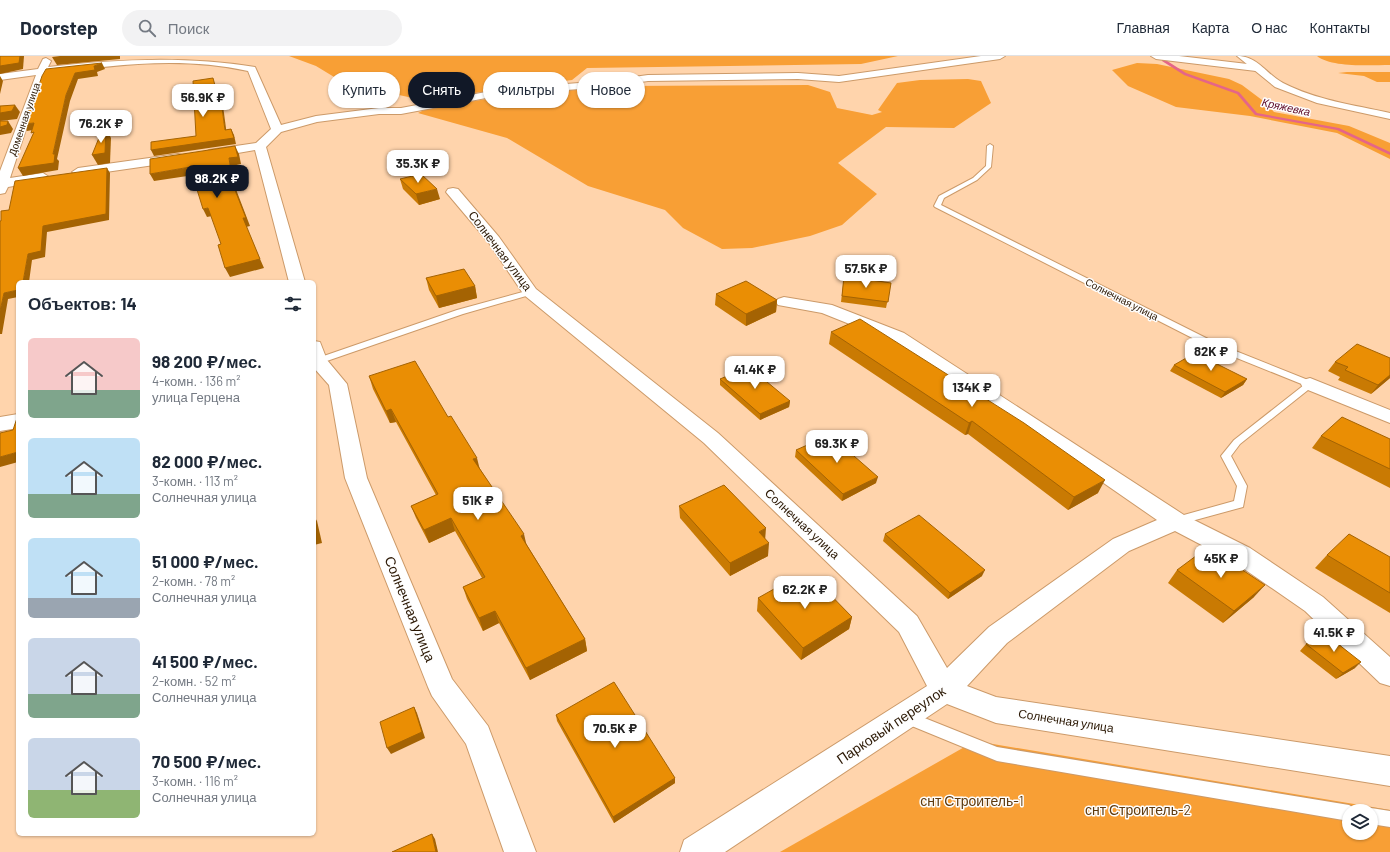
<!DOCTYPE html>
<html lang="ru">
<meta charset="utf-8">
<style>
:root{--surface:#fff;--page:#f2f2f3;--text:#1f2937;--muted:#747a83;--line:#e0e1e3;--accent:#111827}
body{margin:0;font-family:Barlow,sans-serif;background:var(--page);color:var(--text);height:100vh;display:flex;flex-direction:column;font-size:15px;white-space:nowrap}
*{box-sizing:border-box;margin:0}
p{font-size:13px;color:var(--muted)}
.icon{flex:none;width:22px;height:22px;fill:none;stroke:currentColor;stroke-width:2;stroke-linecap:round;stroke-linejoin:round}
.map{position:relative;flex:1;overflow:hidden}
.drawer{position:absolute;left:16px;top:224px;width:300px;height:556px;display:flex;flex-direction:column;background:var(--surface);border-radius:6px;box-shadow:0 1px 3px #0004}
.drawer>*{flex:none}
.top-card{position:absolute;left:328px;top:16px;width:380px;height:36px;display:flex;gap:8px}
.buttons{position:absolute;left:1342px;top:748px;display:grid;gap:8px}
.buttons a{display:grid;place-items:center;width:36px;height:36px;border-radius:50%;background:var(--surface);box-shadow:0 1px 3px #0004;font-size:20px}
.price{position:absolute;translate:-50% -34px;padding:0 9px;border-radius:8px;background:#fff;color:#222;font-size:13px;line-height:26px;filter:drop-shadow(0 1px 2px #0008)}
.price::after{content:'';position:absolute;left:50%;top:24px;width:12px;height:9px;margin-left:-6px;background:inherit;clip-path:polygon(0 0,100% 0,50% 100%)}
.price.selected{background:var(--accent);color:#fff}
ul{padding:0;list-style:none}
li{display:flex;align-items:center;gap:12px;height:100px;padding:0 12px}
li span{display:grid;place-items:center;flex:none;width:112px;height:80px;border-radius:6px;color:#555}
li>.icon{margin-inline-start:auto}
span .icon{width:48px;height:48px;fill:#fffc;stroke-width:1}
li b{font-size:17px}
h2{display:flex;justify-content:space-between;align-items:center;height:48px;padding:0 12px;font-size:17px}
.tag{padding:0 14px;border-radius:18px;background:var(--surface);box-shadow:0 1px 3px #0004;font-size:14px;line-height:36px}
.tag.selected{background:var(--accent);color:#fff}
header{display:flex;align-items:center;gap:24px;box-sizing:border-box;height:56px;padding:0 20px;background:var(--surface);border-bottom:1px solid var(--line)}
header strong{font-size:19px}
nav{display:flex;gap:22px;margin-inline-start:auto;font-size:14px}
.search{width:280px;height:36px;background:var(--page);display:flex;align-items:center;gap:10px;box-sizing:border-box;padding:0 14px;border-radius:22px;color:var(--muted);font-size:15px}
.map>svg:first-child{display:block}
.green{fill:#f89f35;fill-rule:evenodd}
.lines{fill:none;stroke-linecap:round;stroke-linejoin:round}
.stream{fill:#e56588;fill-rule:evenodd}
.service-casing{stroke:#cc9a69;stroke-width:2}
.minor-casing{stroke:#cc9a69;stroke-width:2}
.tertiary-casing{stroke:#cc9a69;stroke-width:2}
.service{fill:#fff;fill-rule:evenodd}
.minor{fill:#fff;fill-rule:evenodd}
.tertiary{fill:#fff;fill-rule:evenodd}
.wall{fill:#c97a03}
.shaded-wall{fill:#a46303}
.building{fill:#ea8e04;stroke:#a46303}
.labels{text-anchor:middle;stroke-width:3;stroke-linejoin:round;paint-order:stroke}
.far-street-label{font-size:10px;fill:#2b1804;stroke:#fefefe}
.far-water-label{font-size:11px;font-style:italic;fill:#5f0d2b;stroke:#fefefe}
.street-label{font-size:12px;fill:#2b1804;stroke:#fefefe}
.near-street-label{font-size:14px;fill:#2b1804;stroke:#fefefe}
.near-park-label{font-size:14px;fill:#5f3a0e;stroke:#fefefe}
</style>
<header>
<strong>Doorstep</strong>
<div class="search"><svg class="icon" aria-label="search" viewBox="0 0 24 24"><circle cx="10" cy="10" r="6"/><path d="M15 15l6 6"/></svg>Поиск</div>
<nav><a>Главная</a><a>Карта</a><a>О нас</a><a>Контакты</a></nav>
</header>
<div class="map">
<svg width="1390" height="796" viewBox="0 0 1390 796">
<rect width="100%" height="100%" fill="#ffd4ac"/>
<!-- green -->
<g class="green">
<polygon points="289,0 898,0 861,8 587,12 572,24 422,44 344,27 316,10"/>
<path d="M1317 0H1390V9C1371 9 1332 12 1317 0Z"/>
<polygon points="1137,7 1157,8 1229,23 1242,29 1266,47 1274,56 1349,70 1390,87 1390,103 1337,77 1250,60 1176,51 1128,30 1112,14"/>
<polygon points="1347,16 1390,16 1390,26 1377,26 1364,20 1338,17"/>
<polygon points="968,23 981,25 991,47 954,72 886,71 838,107 877,138 842,169 810,180 752,192 722,193 683,172 665,154 588,130 507,82 418,57 428,52 526,37 622,30 808,29 830,36 837,52 872,59 882,56 878,54 897,27 920,24"/>
<path d="M975 685 1390 754V796H780ZM1349 755H1371V777H1349Z"/>
</g>
<g class="lines">
<!-- stream -->
<polygon class="stream" points="1162,3 1164,3 1186,17 1239,36 1257,57 1339,72 1390,96 1390,99 1337,74 1255,59 1237,38 1184,19 1162,5"/>
<defs>
<g id="service">
<polygon points="990,88 993,90 991,111 977,124 944,142 941,149 1218,288 1313,326 1315,328 1313,330 1240,388 1231,400 1247,430 1243,451 1177,469 1173,468 1172,465 1173,462 1234,445 1237,430 1221,400 1234,384 1304,329 1212,292 935,151 934,150 939,140 973,122 986,110 987,90"/>
<polygon points="530,234 533,234 533,238 463,258 321,307 318,308 314,305 315,303 457,254"/>
<polygon points="907,655 997,691 1349,749 1354,752 1356,755 1349,755 1349,765 997,705 902,666 900,661 902,656"/>
<polygon points="1371,752 1390,755 1390,771 1371,768 1371,755 1365,755"/>
</g>
<g id="minor">
<path d="M981 0H1005L1000 3 839 26 798 23 648 25 605 31 502 39 401 58H379L317 66 281 76 266 91 305 226H289L255 94 209 102 203 98 209 94 256 87 271 73 248 15C181 0 113 9 46 18L28 67 10 122 43 117 49 121 43 125 8 131 5 137 0 138V115L36 19 0 24V18L38 13 43 3 46 2 51 5 48 11C118 3 187 0 255 11L281 69 316 60 379 52H401L502 33 605 25 648 19 798 17 839 20Z"/>
<polygon points="1151,0 1179,0 1256,9 1261,12 1256,15 1156,3"/>
<polygon points="178,98 182,99 184,102 182,105 78,120 72,116 78,112"/>
<polygon points="453,132 458,133 499,181 536,233 718,377 917,560 947,612 989,571 1113,483 1157,464 1004,358 892,285 822,257 778,249 776,246 778,243 784,241 832,249 904,277 1184,459 1250,492 1323,541 1390,601 1390,630 1380,627 1305,555 1234,506 1175,475 1129,495 1007,587 967,630 996,641 1390,700 1390,730 996,667 947,648 725,796 680,796 684,784 927,630 899,576 704,387 524,239 489,187 446,136 448,133"/>
<polygon points="314,285 320,286 327,304 347,328 367,422 452,623 488,670 536,796 504,796 466,688 432,640 428,631 345,422 329,329 314,312"/>
<polygon points="1310,322 1390,354 1390,367 1303,332 1301,328 1303,324"/>
<polygon points="18,358 18,372 0,375 0,361"/>
</g>
<path id="tertiary" d="M1237 0C1258 0 1266 18 1283 27 1316 44 1354 49 1390 57V63L1317 47 1275 31Z"/>
</defs>
<!-- service casing -->
<use href="#service" class="service-casing"/>
<!-- minor casing -->
<use href="#minor" class="minor-casing"/>
<!-- tertiary casing -->
<use href="#tertiary" class="tertiary-casing"/>
<!-- service -->
<use href="#service" class="service"/>
<!-- minor -->
<use href="#minor" class="minor"/>
<!-- tertiary -->
<use href="#tertiary" class="tertiary"/>
</g>
<!-- wall -->
<g class="wall">
<polygon points="400,123 440,143 419,149 403,133"/>
<polygon points="844,220 891,227 886,252 841,246"/>
<polygon points="426,222 475,230 477,242 439,252 429,234"/>
<polygon points="716,238 777,244 776,256 746,270 715,249"/>
<polygon points="831,276 1098,437 1068,454 968,378 965,379 829,288"/>
<polygon points="1390,302 1390,322 1371,338 1338,324 1340,321 1328,315 1335,306"/>
<polygon points="1174,309 1247,323 1243,329 1221,342 1170,315"/>
<polygon points="369,320 448,361 585,583 587,595 530,624 499,567 483,575 467,543 463,531 482,522 455,475 429,487 416,462 411,450 436,439 396,366 390,367 373,333"/>
<polygon points="720,323 790,345 789,351 760,364 720,329"/>
<polygon points="1321,380 1390,383 1390,432 1312,392"/>
<polygon points="796,394 876,427 842,445 795,401"/>
<polygon points="679,450 765,483 768,500 730,520 680,462"/>
<polygon points="885,478 982,520 948,543 883,485"/>
<polygon points="1327,499 1390,501 1390,557 1315,512"/>
<polygon points="1177,514 1254,541 1223,567 1168,527"/>
<polygon points="797,532 852,561 849,573 801,604 757,555 758,542"/>
<polygon points="1306,588 1355,612 1336,623 1300,595"/>
<polygon points="556,659 675,727 614,767 557,665"/>
</g>
<!-- shaded-wall -->
<g class="shaded-wall">
<polygon points="20,0 24,0 23,13 0,18 0,10"/>
<polygon points="60,0 120,0 120,3 57,9 52,1"/>
<polygon points="102,7 105,13 97,16 98,20 78,23 70,45 57,103 59,105 58,114 23,120 18,112 53,98 66,39 75,17 94,10"/>
<polygon points="0,20 3,25 0,38"/>
<polygon points="220,37 222,42 227,80 225,74"/>
<polygon points="15,49 20,56 17,63 0,65 0,57"/>
<polygon points="8,65 13,73 11,77 0,79 0,71"/>
<polygon points="34,67 38,73 27,75 23,68"/>
<polygon points="106,72 111,82 110,107 98,109 92,99"/>
<polygon points="231,73 234,79 236,88 154,100 151,94"/>
<polygon points="235,90 239,98 241,108 232,110 237,136 250,170 246,171 264,212 230,221 225,212 243,162 233,129 229,102"/>
<polygon points="190,111 194,119 154,125 150,118"/>
<polygon points="107,112 110,117 109,164 47,176 45,201 32,204 29,226 23,226 28,198 43,170"/>
<polygon points="437,133 440,143 419,149 416,138"/>
<polygon points="208,152 212,160 207,161 203,153"/>
<polygon points="475,230 477,242 439,252 436,240"/>
<polygon points="18,234 18,241 8,243 2,278 0,278 0,255 4,237"/>
<polygon points="777,244 776,256 746,270 746,258"/>
<polygon points="1390,319 1390,322 1371,338 1378,329"/>
<polygon points="1247,323 1243,329 1221,342 1225,336"/>
<polygon points="790,345 789,351 760,364 760,358"/>
<polygon points="391,353 396,366 390,367 386,355"/>
<polygon points="972,365 968,378 965,379 969,367"/>
<polygon points="18,396 18,406 0,411 0,401"/>
<polygon points="477,402 480,414 473,403"/>
<polygon points="878,421 876,427 842,445 843,438"/>
<polygon points="1105,424 1098,437 1068,454 1074,441"/>
<polygon points="314,460 317,465 322,487 314,489"/>
<polygon points="451,462 455,475 429,487 424,474"/>
<polygon points="766,472 765,485 759,476"/>
<polygon points="524,478 527,491 521,480"/>
<polygon points="769,487 768,500 730,520 730,507"/>
<polygon points="985,514 982,520 948,543 950,537"/>
<polygon points="1265,529 1254,541 1223,567 1234,555"/>
<polygon points="495,555 499,567 483,575 479,562"/>
<polygon points="852,561 849,573 801,604 803,592"/>
<polygon points="585,583 587,595 530,624 526,612"/>
<polygon points="1361,606 1355,612 1336,623 1343,617"/>
<polygon points="414,651 417,657 425,682 391,698 387,692"/>
<polygon points="675,722 675,727 614,767 613,761"/>
<polygon points="432,778 435,783 438,796 436,796"/>
</g>
<!-- building -->
<g class="building">
<polygon points="0,0 20,0 19,7 0,10"/>
<polygon points="102,7 94,10 95,14 75,17 66,39 53,98 55,98 54,107 18,112 34,76 31,77 34,67 23,68 31,48 33,47 42,20 46,13"/>
<polygon points="213,22 217,37 220,37 225,74 231,73 234,82 151,94 151,86 196,80 193,25"/>
<polygon points="15,49 12,55 0,57 0,50"/>
<polygon points="0,65 8,65 7,69 0,71"/>
<polygon points="103,72 106,72 105,97 92,99"/>
<polygon points="235,90 238,101 229,102 233,129 246,162 243,162 260,203 225,212 218,189 221,188 208,152 203,153 190,111 150,118 150,103"/>
<polygon points="107,112 106,158 43,170 41,195 28,198 23,226 18,226 18,234 4,237 0,255 0,165 1,165 1,155 9,154 15,125"/>
<polygon points="421,118 437,133 416,138 400,123"/>
<polygon points="464,213 475,230 436,240 426,222"/>
<polygon points="844,220 891,227 888,246 842,240"/>
<polygon points="746,225 777,244 746,258 716,238"/>
<polygon points="860,263 1024,367 1105,424 1074,441 972,365 969,367 831,276"/>
<polygon points="1357,288 1390,302 1390,319 1378,329 1345,314 1348,311 1335,306"/>
<polygon points="1195,297 1247,323 1225,336 1174,309"/>
<polygon points="415,305 448,361 451,360 477,402 473,403 524,478 521,480 585,583 526,612 495,555 479,562 463,531 485,521 451,462 424,474 411,450 438,438 391,353 386,355 369,320"/>
<polygon points="749,311 790,345 760,358 720,323"/>
<polygon points="18,359 18,396 0,401 0,377 13,374"/>
<polygon points="1342,361 1390,383 1390,413 1321,380"/>
<polygon points="830,379 878,421 843,438 796,394"/>
<polygon points="724,429 766,472 759,476 769,487 730,507 679,450"/>
<polygon points="919,459 985,514 950,537 885,478"/>
<polygon points="1349,478 1390,501 1390,537 1327,499"/>
<polygon points="1208,491 1265,529 1234,555 1177,514"/>
<polygon points="814,522 852,561 803,592 758,542 790,524 797,532"/>
<polygon points="1324,577 1361,606 1343,617 1306,588"/>
<polygon points="614,626 675,722 613,761 556,659"/>
<polygon points="414,651 422,676 387,692 380,666"/>
<polygon points="432,778 436,796 392,796"/>
</g>
<g class="labels">
<!-- far-street labels -->
<g class="far-street-label">
<text transform="translate(24 63) rotate(-71)" y="4">Доменная улица</text>
<text transform="translate(1122 243) rotate(27)" y="4">Солнечная улица</text>
</g>
<!-- far-water labels -->
<g class="far-water-label">
<text transform="translate(1286 51) rotate(12)" y="4">Кряжевка</text>
</g>
<!-- street labels -->
<g class="street-label">
<text transform="translate(500 195) rotate(53)" y="4">Солнечная улица</text>
<text transform="translate(802 468) rotate(43)" y="4">Солнечная улица</text>
<text transform="translate(1066 665) rotate(9)" y="4">Солнечная улица</text>
</g>
<!-- near-street labels -->
<g class="near-street-label">
<text transform="translate(410 553) rotate(68)" y="5">Солнечная улица</text>
<text transform="translate(891 669) rotate(-34)" y="5">Парковый переулок</text>
</g>
<!-- near-park labels -->
<g class="near-park-label">
<text x="972" y="750">снт Строитель-1</text>
<text x="1138" y="759">снт Строитель-2</text>
</g>
</g>
</svg>
<div class="buttons">
<a><svg class="icon" aria-label="layers" viewBox="0 0 24 24"><path d="M12 4l9 5-9 5-9-5zM3 14l9 5 9-5"/></svg></a>
</div>
<b class="price" style="left:203px;top:62px">56.9K ₽</b>
<b class="price" style="left:101px;top:88px">76.2K ₽</b>
<b class="price" style="left:418px;top:128px">35.3K ₽</b>
<b class="price selected" style="left:217px;top:143px">98.2K ₽</b>
<b class="price" style="left:866px;top:233px">57.5K ₽</b>
<b class="price" style="left:1211px;top:316px">82K ₽</b>
<b class="price" style="left:755px;top:334px">41.4K ₽</b>
<b class="price" style="left:972px;top:352px">134K ₽</b>
<b class="price" style="left:837px;top:408px">69.3K ₽</b>
<b class="price" style="left:478px;top:465px">51K ₽</b>
<b class="price" style="left:1221px;top:523px">45K ₽</b>
<b class="price" style="left:805px;top:554px">62.2K ₽</b>
<b class="price" style="left:1334px;top:597px">41.5K ₽</b>
<b class="price" style="left:615px;top:693px">70.5K ₽</b>
<div class="top-card">
<a class="tag">Купить</a>
<a class="tag selected">Снять</a>
<a class="tag">Фильтры</a>
<a class="tag">Новое</a>
</div>
<section class="drawer">
<h2>Объектов: 14<svg class="icon" aria-label="filters" viewBox="0 0 24 24"><path d="M4 7h16M4 17h16"/><circle cx="9" cy="7" r="2"/><circle cx="15" cy="17" r="2"/></svg></h2>
<ul>
<li><span style="background:linear-gradient(#f6c9c9 65%,#7fa58c 0)"><svg class="icon" aria-label="home" viewBox="0 0 24 24"><path d="M3 11l9-7 9 7M6 9v11h12V9"/></svg></span><div><b>98 200 ₽/мес.</b><p>4-комн. · 136 m²</p><p>улица Герцена</p></div></li>
<li><span style="background:linear-gradient(#bfe0f5 70%,#7fa58c 0)"><svg class="icon" aria-label="home" viewBox="0 0 24 24"><path d="M3 11l9-7 9 7M6 9v11h12V9"/></svg></span><div><b>82 000 ₽/мес.</b><p>3-комн. · 113 m²</p><p>Солнечная улица</p></div></li>
<li><span style="background:linear-gradient(#bfe0f5 75%,#9aa5b1 0)"><svg class="icon" aria-label="home" viewBox="0 0 24 24"><path d="M3 11l9-7 9 7M6 9v11h12V9"/></svg></span><div><b>51 000 ₽/мес.</b><p>2-комн. · 78 m²</p><p>Солнечная улица</p></div></li>
<li><span style="background:linear-gradient(#c9d6e8 70%,#7fa58c 0)"><svg class="icon" aria-label="home" viewBox="0 0 24 24"><path d="M3 11l9-7 9 7M6 9v11h12V9"/></svg></span><div><b>41 500 ₽/мес.</b><p>2-комн. · 52 m²</p><p>Солнечная улица</p></div></li>
<li><span style="background:linear-gradient(#c9d6e8 65%,#8fb573 0)"><svg class="icon" aria-label="home" viewBox="0 0 24 24"><path d="M3 11l9-7 9 7M6 9v11h12V9"/></svg></span><div><b>70 500 ₽/мес.</b><p>3-комн. · 116 m²</p><p>Солнечная улица</p></div></li>
</ul>
</section>
</div>
